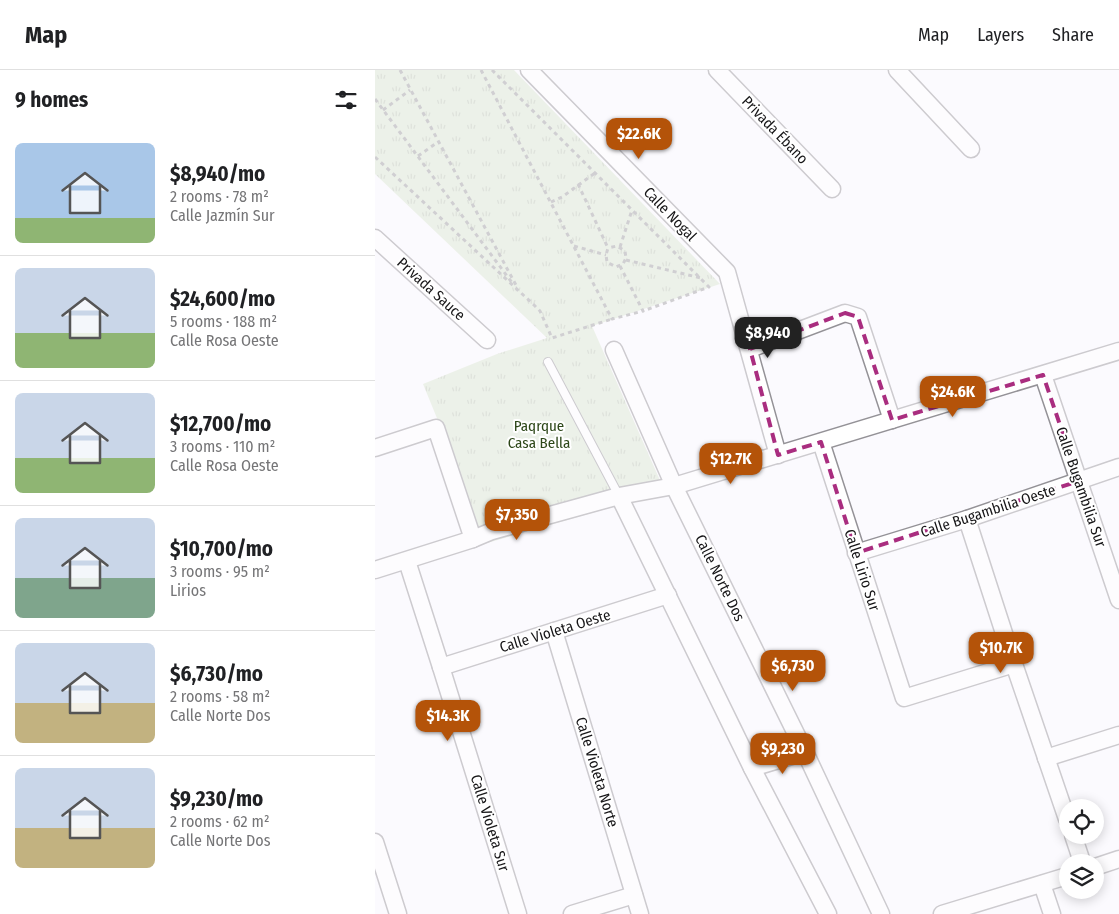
<!DOCTYPE html>
<meta charset="utf-8">
<style>
:root{--surface:#fff;--page:#f6f6f6;--text:#202124;--muted:#757577;--line:#e0e0e0;--accent:#b45309}
body{margin:0;font-family:"Fira Sans Condensed",sans-serif;background:var(--page);color:var(--text);height:100vh;display:flex;flex-direction:column;font-size:19px;white-space:nowrap}
*{box-sizing:border-box;margin:0}
p{font-size:16px;color:var(--muted)}
.icon{flex:none;width:28px;height:28px;fill:none;stroke:currentColor;stroke-width:2;stroke-linecap:round;stroke-linejoin:round}
.map{position:relative;flex:1;overflow:hidden}
.details{display:flex;flex-direction:column;background:var(--surface);width:375px}
.details>*{flex:none}
.controls{position:absolute;left:684px;top:729px;display:grid;gap:10px}
.controls a{display:grid;place-items:center;width:45px;height:45px;border-radius:50%;background:var(--surface);box-shadow:0 2px 12px #0003;font-size:25px}
.price{position:absolute;translate:-50% -42px;padding:0 11px;border-radius:10px;background:var(--accent);color:#fff;font-size:16px;line-height:32px;filter:drop-shadow(0 1px 2px #0008)}
.price::after{content:'';position:absolute;left:50%;top:30px;width:15px;height:11px;margin-left:-8px;background:inherit;clip-path:polygon(0 0,100% 0,50% 100%)}
.price.selected{background:#222;color:#fff}
ul{padding:0;list-style:none}
li{display:flex;align-items:center;gap:15px;height:125px;padding:0 15px}
li+li{border-top:1px solid var(--line)}
li span{display:grid;place-items:center;flex:none;width:140px;height:100px;border-radius:8px;color:#555}
li>.icon{margin-inline-start:auto}
span .icon{width:60px;height:60px;fill:#fffc;stroke-width:1}
li b{font-size:21px}
h2{display:flex;justify-content:space-between;align-items:center;height:60px;padding:0 15px;font-size:21px}
header{display:flex;align-items:center;gap:30px;box-sizing:border-box;height:70px;padding:0 25px;background:var(--surface);border-bottom:1px solid var(--line)}
header strong{font-size:24px}
nav{display:flex;gap:28px;margin-inline-start:auto;font-size:18px}
main{display:flex;flex:1;min-height:0}
.map>svg:first-child{display:block}
.park{fill:url(#park-tufts)}
.lines{fill:none;stroke-linecap:round;stroke-linejoin:round}
.service-casing{stroke:#949297;stroke-width:10}
.minor-casing{stroke:#949297;stroke-width:19}
.path{stroke:#9c9b9e;stroke-width:3;stroke-dasharray:4 4;stroke-linecap:butt}
.service{stroke:#fff;stroke-width:8}
.minor{stroke:#fff;stroke-width:16}
.marked{fill:none;stroke:#a92d7f;stroke-width:4;stroke-dasharray:10 6;stroke-linejoin:round}
.labels{text-anchor:middle;stroke-width:4;stroke-linejoin:round;paint-order:stroke}
.street-label{font-size:15px;fill:#161517;stroke:#fff}
.park-label{font-size:15px;fill:#2d4719;stroke:#fff}
</style>
<header>
<strong>Map</strong>
<nav><a>Map</a><a>Layers</a><a>Share</a></nav>
</header>
<main>
<section class="details">
<h2>9 homes<svg class="icon" aria-label="filters" viewBox="0 0 24 24"><path d="M4 7h16M4 17h16"/><circle cx="9" cy="7" r="2"/><circle cx="15" cy="17" r="2"/></svg></h2>
<ul>
<li><span style="background:linear-gradient(#a9c7e8 75%,#8fb573 0)"><svg class="icon" aria-label="home" viewBox="0 0 24 24"><path d="M3 11l9-7 9 7M6 9v11h12V9"/></svg></span><div><b>$8,940/mo</b><p>2 rooms · 78 m²</p><p>Calle Jazmín Sur</p></div></li>
<li><span style="background:linear-gradient(#c9d6e8 65%,#8fb573 0)"><svg class="icon" aria-label="home" viewBox="0 0 24 24"><path d="M3 11l9-7 9 7M6 9v11h12V9"/></svg></span><div><b>$24,600/mo</b><p>5 rooms · 188 m²</p><p>Calle Rosa Oeste</p></div></li>
<li><span style="background:linear-gradient(#c9d6e8 65%,#8fb573 0)"><svg class="icon" aria-label="home" viewBox="0 0 24 24"><path d="M3 11l9-7 9 7M6 9v11h12V9"/></svg></span><div><b>$12,700/mo</b><p>3 rooms · 110 m²</p><p>Calle Rosa Oeste</p></div></li>
<li><span style="background:linear-gradient(#c9d6e8 60%,#7fa58c 0)"><svg class="icon" aria-label="home" viewBox="0 0 24 24"><path d="M3 11l9-7 9 7M6 9v11h12V9"/></svg></span><div><b>$10,700/mo</b><p>3 rooms · 95 m²</p><p>Lirios</p></div></li>
<li><span style="background:linear-gradient(#c9d6e8 60%,#c2b280 0)"><svg class="icon" aria-label="home" viewBox="0 0 24 24"><path d="M3 11l9-7 9 7M6 9v11h12V9"/></svg></span><div><b>$6,730/mo</b><p>2 rooms · 58 m²</p><p>Calle Norte Dos</p></div></li>
<li><span style="background:linear-gradient(#c9d6e8 60%,#c2b280 0)"><svg class="icon" aria-label="home" viewBox="0 0 24 24"><path d="M3 11l9-7 9 7M6 9v11h12V9"/></svg></span><div><b>$9,230/mo</b><p>2 rooms · 62 m²</p><p>Calle Norte Dos</p></div></li>
</ul>
</section>
<div class="map">
<svg width="744" height="844" viewBox="0 0 744 844">
<defs>
<pattern id="park-tufts" width="24" height="20" patternUnits="userSpaceOnUse" patternTransform="scale(1.25)"><rect width="24" height="20" fill="#dae7d1"/><path d="M3 7l-1-3M5 7V3M7 7l1-3M15 17l-1-3M17 17v-4M19 17l1-3" fill="none" stroke="#bac5b3"/></pattern>
</defs>
<rect width="100%" height="100%" fill="#fbfafe"/>
<!-- park -->
<polygon class="park" points="0,0 139,0 345,214 217,256 291,424 248,434 105,475 66,358 48,314 122,284 172,268 0,104"/>
<g class="lines">
<defs>
<polyline id="service" points="173,292 244,426"/>
<g id="minor">
<polyline points="154,0 352,202 403,385"/>
<polyline points="342,0 457,119"/>
<polyline points="522,0 596,79"/>
<polyline points="0,168 112,270"/>
<polyline points="375,279 470,243 483,247 517,350"/>
<polyline points="239,280 299,416 430,682 506,844"/>
<polyline points="668,305 744,530"/>
<polyline points="446,372 529,628 639,594"/>
<polyline points="0,378 61,358 98,469"/>
<polyline points="244,426 377,698 453,844"/>
<polyline points="592,449 639,594 692,749"/>
<polyline points="481,483 592,449 744,397"/>
<polyline points="32,491 66,597 143,844"/>
<polyline points="0,500 98,469 117,461 244,426 299,416 744,281"/>
<polyline points="179,561 265,844"/>
<polyline points="66,597 293,525"/>
<polyline points="671,688 744,665"/>
<polyline points="377,698 430,682"/>
<polyline points="698,765 707,792"/>
<polyline points="0,772 23,844"/>
<polyline points="720,797 744,789"/>
<polyline points="667,814 677,844"/>
<polyline points="197,844 259,825"/>
<polyline points="567,844 692,806"/>
</g>
</defs>
<!-- service casing -->
<use href="#service" class="service-casing"/>
<!-- minor casing -->
<use href="#minor" class="minor-casing"/>
<!-- path -->
<g class="path">
<polyline points="25,0 142,217"/>
<polyline points="106,0 237,249 268,241 245,196"/>
<polyline points="117,0 334,217 268,241"/>
<polyline points="0,29 138,214"/>
<polyline points="8,40 35,20"/>
<polyline points="43,86 63,72"/>
<polyline points="0,87 159,235 165,241 177,268 237,249"/>
<polyline points="203,114 233,178 231,185 232,192 241,197 248,194 251,188 250,181 242,176 233,178"/>
<polyline points="176,132 187,127 220,103"/>
<polyline points="199,176 231,185"/>
<polyline points="245,177 257,140"/>
<polyline points="251,190 326,208"/>
</g>
<!-- service -->
<use href="#service" class="service"/>
<!-- minor -->
<use href="#minor" class="minor"/>
</g>
<!-- marked area -->
<path d="M0 0H744V844H0ZM470 243 483 247 517 350 668 305 704 411 481 483 446 372 403 385 375 279Z" fill="#fbfafe" fill-opacity=".55" fill-rule="evenodd"/>
<path class="marked" d="M470 243 483 247 517 350 668 305 704 411 481 483 446 372 403 385 375 279Z"/>
<g class="labels">
<!-- street labels -->
<g class="street-label">
<text transform="translate(400 60) rotate(46)" y="5">Privada Ébano</text>
<text transform="translate(295 144) rotate(46)" y="5">Calle Nogal</text>
<text transform="translate(56 219) rotate(42)" y="5">Privada Sauce</text>
<text transform="translate(706 417) rotate(71)" y="5">Calle Bugambilia Sur</text>
<text transform="translate(613 441) rotate(-18)" y="5">Calle Bugambilia Oeste</text>
<text transform="translate(487 500) rotate(72)" y="5">Calle Lirio Sur</text>
<text transform="translate(345 508) rotate(64)" y="5">Calle Norte Dos</text>
<text transform="translate(180 561) rotate(-17)" y="5">Calle Violeta Oeste</text>
<text transform="translate(222 702) rotate(73)" y="5">Calle Violeta Norte</text>
<text transform="translate(115 753) rotate(73)" y="5">Calle Violeta Sur</text>
</g>
<!-- park labels -->
<g class="park-label">
<text x="164" y="361">Paqrque<tspan x="164" dy="17">Casa Bella</tspan></text>
</g>
</g>
</svg>
<div class="controls">
<a><svg class="icon" aria-label="locate" viewBox="0 0 24 24"><circle cx="12" cy="12" r="6"/><path d="M12 2v4M12 18v4M2 12h4M18 12h4"/></svg></a>
<a><svg class="icon" aria-label="layers" viewBox="0 0 24 24"><path d="M12 4l9 5-9 5-9-5zM3 14l9 5 9-5"/></svg></a>
</div>
<b class="price" style="left:264px;top:90px">$22.6K</b>
<b class="price selected" style="left:393px;top:289px">$8,940</b>
<b class="price" style="left:578px;top:348px">$24.6K</b>
<b class="price" style="left:356px;top:415px">$12.7K</b>
<b class="price" style="left:142px;top:471px">$7,350</b>
<b class="price" style="left:626px;top:604px">$10.7K</b>
<b class="price" style="left:418px;top:622px">$6,730</b>
<b class="price" style="left:73px;top:672px">$14.3K</b>
<b class="price" style="left:408px;top:705px">$9,230</b>
</div>
</main>
